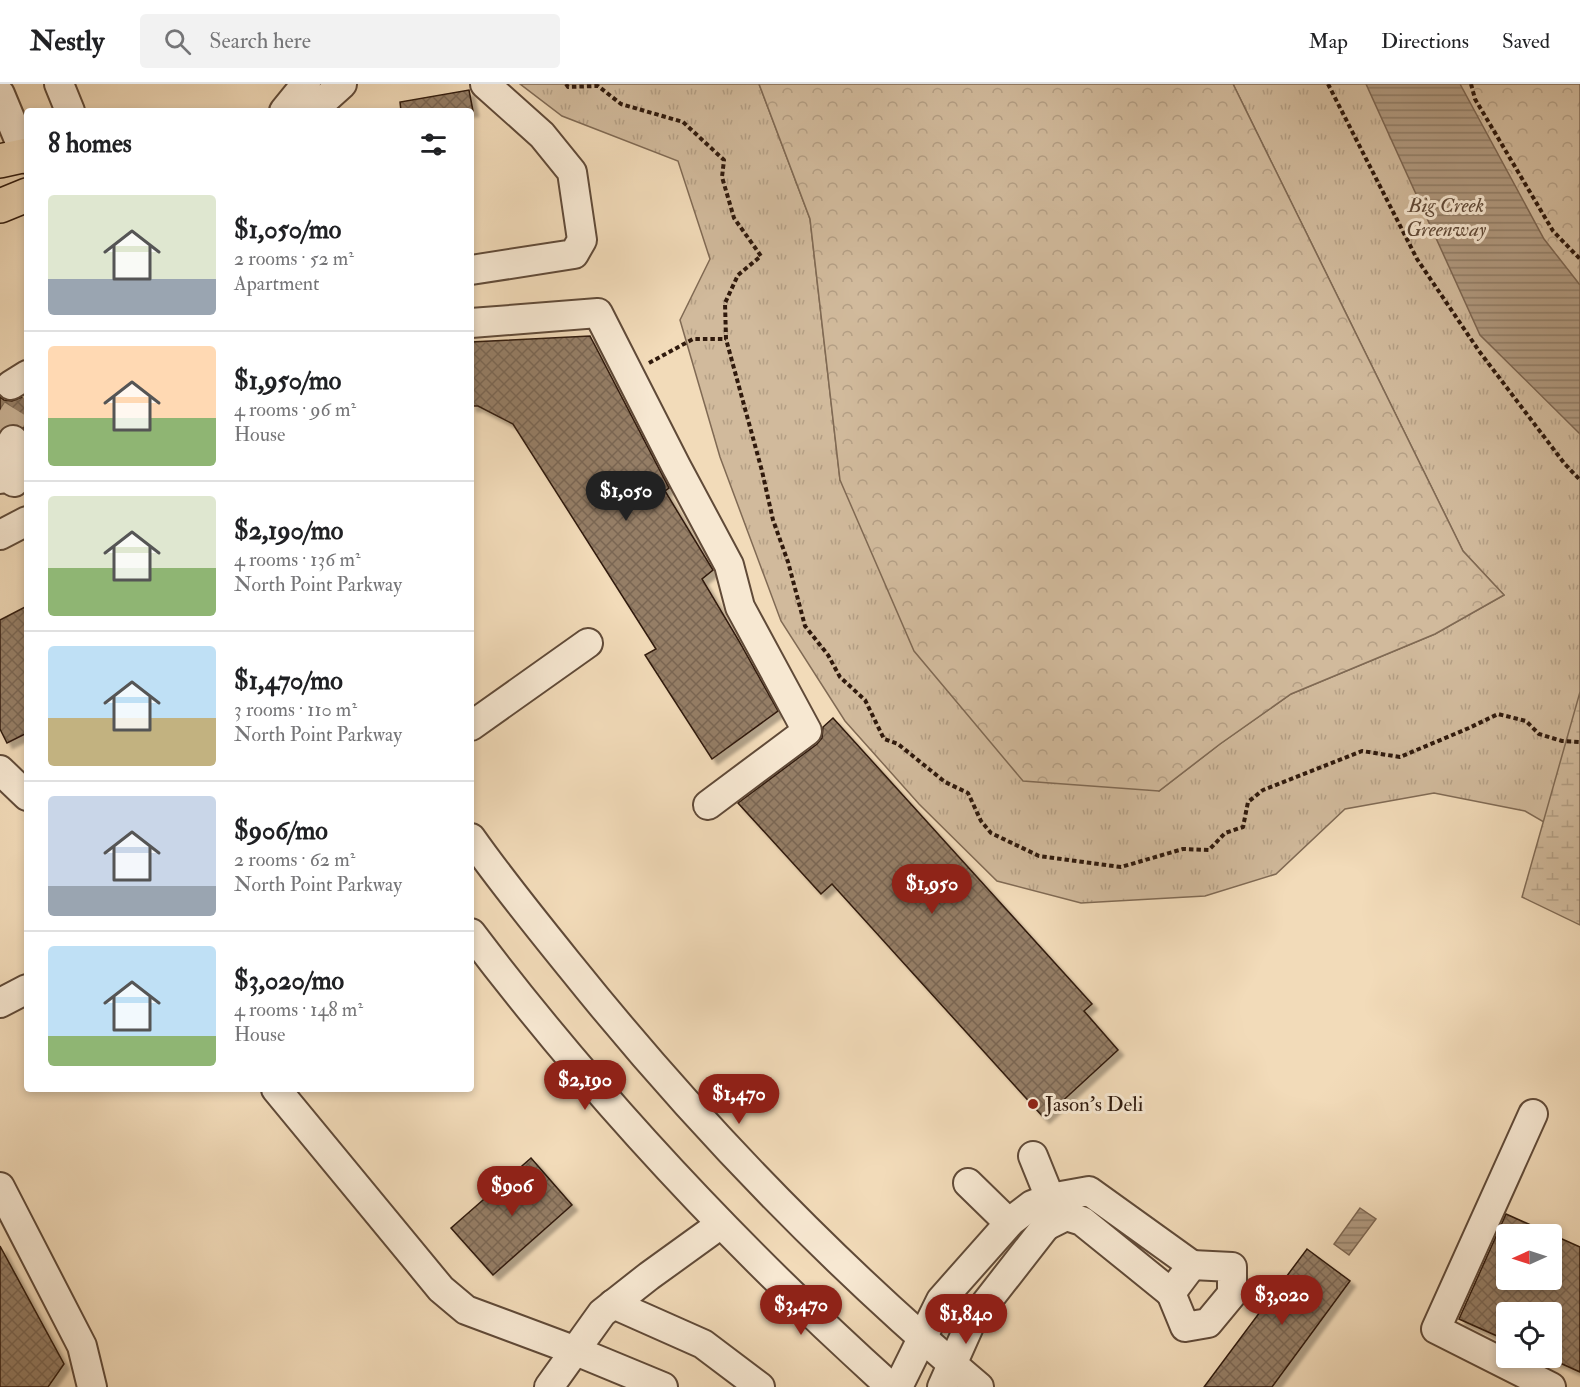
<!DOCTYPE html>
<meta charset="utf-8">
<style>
:root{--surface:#fff;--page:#f2f2f2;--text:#202124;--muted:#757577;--line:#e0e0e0;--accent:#8f2418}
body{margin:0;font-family:"IM FELL Double Pica",serif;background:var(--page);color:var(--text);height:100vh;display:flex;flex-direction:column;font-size:22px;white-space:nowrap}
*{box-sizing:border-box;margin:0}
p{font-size:20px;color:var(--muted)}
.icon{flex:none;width:33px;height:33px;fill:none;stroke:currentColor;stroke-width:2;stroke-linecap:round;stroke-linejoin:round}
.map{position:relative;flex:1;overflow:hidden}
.panel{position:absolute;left:24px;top:24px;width:450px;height:984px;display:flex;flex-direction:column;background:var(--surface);border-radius:6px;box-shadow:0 3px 9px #0003}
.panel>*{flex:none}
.needle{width:39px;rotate:267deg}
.tools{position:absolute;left:1496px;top:1140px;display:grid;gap:12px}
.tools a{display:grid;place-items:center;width:66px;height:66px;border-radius:6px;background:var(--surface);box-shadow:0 3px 9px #0003;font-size:30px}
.price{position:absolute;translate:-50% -51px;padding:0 14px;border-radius:21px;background:var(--accent);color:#fff;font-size:20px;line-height:39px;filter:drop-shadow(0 2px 3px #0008)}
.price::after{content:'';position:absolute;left:50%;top:36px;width:18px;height:14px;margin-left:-9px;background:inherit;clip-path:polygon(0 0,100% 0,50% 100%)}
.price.active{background:#222;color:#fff}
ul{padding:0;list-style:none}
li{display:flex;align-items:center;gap:18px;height:150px;padding:0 24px}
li+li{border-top:2px solid var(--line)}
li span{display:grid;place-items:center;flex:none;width:168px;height:120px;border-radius:6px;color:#555}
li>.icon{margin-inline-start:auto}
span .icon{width:72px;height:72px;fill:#fffc;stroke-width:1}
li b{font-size:26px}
h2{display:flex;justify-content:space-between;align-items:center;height:72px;padding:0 24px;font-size:26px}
header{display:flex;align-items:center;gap:36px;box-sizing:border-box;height:84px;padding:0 30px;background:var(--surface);border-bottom:2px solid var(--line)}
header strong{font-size:28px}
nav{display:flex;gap:33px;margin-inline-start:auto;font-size:21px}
.search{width:420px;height:54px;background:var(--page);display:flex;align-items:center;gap:15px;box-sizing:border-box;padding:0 21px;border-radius:6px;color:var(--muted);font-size:22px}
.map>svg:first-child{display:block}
.grass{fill:url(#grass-tufts);stroke:#806a54;stroke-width:1.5}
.forest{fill:url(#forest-crowns);stroke:#806a54;stroke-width:1.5}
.wetland{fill:url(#wetland-marsh);stroke:#806a54;stroke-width:1.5}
.water{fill:url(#water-rules);stroke:#7d6651;stroke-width:1.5}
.building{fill:url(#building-cross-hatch);stroke:#301a0d;stroke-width:1.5;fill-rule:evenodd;filter:url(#shadow)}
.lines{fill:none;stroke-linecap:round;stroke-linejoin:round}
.minor-tunnel{stroke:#cbb497;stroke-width:28;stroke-dasharray:28 14;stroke-linecap:butt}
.minor-casing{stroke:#604a38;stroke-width:32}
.major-casing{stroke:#301a0d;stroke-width:36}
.path{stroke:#301a0d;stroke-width:4;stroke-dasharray:4.5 3;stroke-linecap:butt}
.minor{stroke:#f7e8d2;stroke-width:28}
.major{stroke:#f2dbb9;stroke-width:33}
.poi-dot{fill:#8f2418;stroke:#f7e8d2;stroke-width:2}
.labels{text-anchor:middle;stroke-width:6;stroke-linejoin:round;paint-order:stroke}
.park-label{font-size:21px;font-style:italic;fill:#604a38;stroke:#f7e8d2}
.poi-label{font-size:21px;fill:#301a0d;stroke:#f7e8d2;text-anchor:start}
</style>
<header>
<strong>Nestly</strong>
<div class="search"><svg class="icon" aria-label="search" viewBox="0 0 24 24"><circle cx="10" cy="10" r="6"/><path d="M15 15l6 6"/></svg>Search here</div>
<nav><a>Map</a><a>Directions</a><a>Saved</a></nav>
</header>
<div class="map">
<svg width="1580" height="1303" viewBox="0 0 1580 1303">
<defs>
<pattern id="grass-tufts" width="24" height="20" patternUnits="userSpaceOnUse" patternTransform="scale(1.5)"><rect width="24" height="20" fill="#d1ba9c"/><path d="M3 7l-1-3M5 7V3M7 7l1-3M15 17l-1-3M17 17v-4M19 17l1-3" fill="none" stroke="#b49f85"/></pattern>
<pattern id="forest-crowns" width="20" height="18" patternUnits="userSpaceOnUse" patternTransform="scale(1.5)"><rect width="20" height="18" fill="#d1ba9c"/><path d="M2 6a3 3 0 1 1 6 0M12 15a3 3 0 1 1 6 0" fill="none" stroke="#b49f85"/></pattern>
<pattern id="wetland-marsh" width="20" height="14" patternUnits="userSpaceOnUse" patternTransform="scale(1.5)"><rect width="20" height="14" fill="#d1ba9c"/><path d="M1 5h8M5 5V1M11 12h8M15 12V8" fill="none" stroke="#b49f85"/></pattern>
<pattern id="water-rules" width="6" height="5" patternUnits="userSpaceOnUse" patternTransform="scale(1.5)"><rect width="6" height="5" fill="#b0997f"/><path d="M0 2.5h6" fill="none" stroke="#907c66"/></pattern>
<pattern id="building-cross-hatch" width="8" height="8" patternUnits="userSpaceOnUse" patternTransform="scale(1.5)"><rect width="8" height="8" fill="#957e66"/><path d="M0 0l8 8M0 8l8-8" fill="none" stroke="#7a6652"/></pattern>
<filter id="shadow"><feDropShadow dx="5.5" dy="5.5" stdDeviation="1.5" flood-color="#0004"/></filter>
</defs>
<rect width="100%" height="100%" fill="#f2dbb9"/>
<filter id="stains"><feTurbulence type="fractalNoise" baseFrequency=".00333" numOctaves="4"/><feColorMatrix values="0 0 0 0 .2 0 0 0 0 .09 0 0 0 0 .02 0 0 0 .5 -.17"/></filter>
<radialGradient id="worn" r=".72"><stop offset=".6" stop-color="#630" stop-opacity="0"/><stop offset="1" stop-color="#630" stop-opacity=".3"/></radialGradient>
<!-- grass -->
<polygon class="grass" points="520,0 759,0 810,135 840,396 1159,707 1220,660 1291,610 1435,550 1504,511 1463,467 1233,0 1580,0 1580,759 1525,727 1434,709 1345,725 1276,790 1205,812 1081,819 997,797 919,720 845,637 781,537 720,373 680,236 710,175 678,77 562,32"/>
<!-- forest -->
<g class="forest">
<polygon points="759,0 1233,0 1463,467 1504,511 1435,550 1291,610 1220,660 1159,707 1023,697 914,567 840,396 810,135"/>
<polygon points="1443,0 1580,0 1580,216"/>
</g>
<!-- wetland -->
<polygon class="wetland" points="1580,608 1580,841 1522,813"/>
<!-- water -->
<g class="water">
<polygon points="1366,0 1460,0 1544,155 1580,201 1580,350 1480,251"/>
<polygon points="1360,1124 1376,1135 1349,1171 1334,1160"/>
</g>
<!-- building -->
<g class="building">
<polygon points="469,6 473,27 401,27 400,18"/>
<polygon points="590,252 669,404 665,407 713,486 702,495 739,557 778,627 712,675 645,571 656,565 513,340 478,322 471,322 471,258"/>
<polygon points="25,312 27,313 27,348 21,342 14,340 4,342 0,340 0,313 4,316 12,317"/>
<polygon points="27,522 27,649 7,659 0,645 0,536"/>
<polygon points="833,634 1092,920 1084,927 1118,966 1044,1034 832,800 821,810 738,719 817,660 822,654 823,643"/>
<polygon points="531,1074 572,1121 493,1191 451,1144"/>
<path d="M1506 1130 1580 1163V1288L1551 1275V1228H1506V1256L1459 1235ZM1506 1150H1551V1196H1506Z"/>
<polygon points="0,1162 64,1280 48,1303 0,1303"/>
<polygon points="1307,1165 1350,1197 1272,1303 1204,1303"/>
</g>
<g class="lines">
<!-- minor-tunnel -->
<g class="minor-tunnel">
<polyline points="2,350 26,311"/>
<polyline points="26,361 27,360"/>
</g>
<defs>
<g id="minor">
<polyline points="59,0 70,27"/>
<polyline points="0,10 27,75"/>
<polyline points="284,27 306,0"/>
<polyline points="312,27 342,0"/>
<polyline points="471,186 574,170 582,156 572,88 542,51 485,0"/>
<polyline points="471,239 598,229 676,382 729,481 740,523 807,647 708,721"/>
<polyline points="11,301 27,291"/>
<polyline points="0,377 13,356"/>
<polyline points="0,395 5,392 14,398 27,378"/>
<polyline points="0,451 27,437"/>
<polyline points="471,642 588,559"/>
<polyline points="0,686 27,712"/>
<path d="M471 754C502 798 537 841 571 883 693 1035 830 1177 979 1303"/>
<path d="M471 849C596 1014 738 1165 891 1303"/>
<polyline points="0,919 27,905"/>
<polyline points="276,1005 441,1205 466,1226 576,1267 663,1303"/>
<polyline points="1533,1030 1436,1245 1551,1303"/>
<polyline points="968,1099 1009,1139"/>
<polyline points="0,1103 82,1262 92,1303"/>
<polyline points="1171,1209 1185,1243 1208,1239 1232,1210 1232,1183 1192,1181"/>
<polyline points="613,1220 703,1260 760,1303"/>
<polyline points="549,1303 602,1229 649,1192 721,1140"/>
<polyline points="898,1303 941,1216 1011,1137 1032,1121 1050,1114 1089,1107 1192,1181 1171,1209 1082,1137 1066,1132 1046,1142"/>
<polyline points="942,1303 971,1238 1046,1142 1050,1114 1033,1072"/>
</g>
<g id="major">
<polyline points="0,77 27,71"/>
<polyline points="0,122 27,111"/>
</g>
</defs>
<!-- minor casing -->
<use href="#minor" class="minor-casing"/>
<!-- major casing -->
<use href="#major" class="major-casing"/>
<!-- path -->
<g class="path">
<polyline points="566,0 568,3 598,2 621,20 683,38 724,76 722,93 734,134 761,172 738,191 725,219 726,255 762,387 773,436 788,478 805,542 828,571 840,593 865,616 884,655 898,660 945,698 968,709 981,737 991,749 1039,772 1121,783 1183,765 1209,766 1225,749 1243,743 1248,718 1263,706 1362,667 1400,673 1469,644 1498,630 1526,637 1539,650 1562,657 1580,658"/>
<polyline points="1328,0 1417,175 1479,267 1564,379 1580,396"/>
<polyline points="1471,0 1475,15 1553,147 1580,175"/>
<polyline points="649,279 693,255 726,255"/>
</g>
<!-- minor -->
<use href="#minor" class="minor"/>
<!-- major -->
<use href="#major" class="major"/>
</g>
<!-- markers -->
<circle class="poi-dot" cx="1033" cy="1020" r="6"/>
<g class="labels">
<!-- park labels -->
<g class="park-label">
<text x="1446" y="128">Big Creek<tspan x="1446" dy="24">Greenway</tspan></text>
</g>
<!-- poi labels -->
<g class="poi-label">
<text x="1045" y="1027">Jason's Deli</text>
</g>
</g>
<rect width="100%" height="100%" filter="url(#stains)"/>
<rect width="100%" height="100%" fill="url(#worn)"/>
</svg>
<div class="tools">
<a><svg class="needle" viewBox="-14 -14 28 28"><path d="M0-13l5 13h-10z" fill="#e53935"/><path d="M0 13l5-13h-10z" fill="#757577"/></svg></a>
<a><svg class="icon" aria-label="locate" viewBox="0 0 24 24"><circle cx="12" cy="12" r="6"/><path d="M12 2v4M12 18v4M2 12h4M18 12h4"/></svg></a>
</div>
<b class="price active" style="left:626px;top:438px">$1,050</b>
<b class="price" style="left:932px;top:831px">$1,950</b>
<b class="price" style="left:585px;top:1027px">$2,190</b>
<b class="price" style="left:739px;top:1041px">$1,470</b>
<b class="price" style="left:512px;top:1133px">$906</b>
<b class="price" style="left:1282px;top:1242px">$3,020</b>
<b class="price" style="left:801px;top:1252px">$3,470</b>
<b class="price" style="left:966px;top:1261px">$1,840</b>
<section class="panel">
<h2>8 homes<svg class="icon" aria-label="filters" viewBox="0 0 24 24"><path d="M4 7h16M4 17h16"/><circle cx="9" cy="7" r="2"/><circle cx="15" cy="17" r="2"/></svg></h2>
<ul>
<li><span style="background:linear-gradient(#dfe7d0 70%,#9aa5b1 0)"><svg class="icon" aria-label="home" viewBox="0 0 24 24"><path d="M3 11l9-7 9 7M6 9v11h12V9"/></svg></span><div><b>$1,050/mo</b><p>2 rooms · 52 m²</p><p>Apartment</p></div></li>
<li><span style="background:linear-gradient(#ffd9b3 60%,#8fb573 0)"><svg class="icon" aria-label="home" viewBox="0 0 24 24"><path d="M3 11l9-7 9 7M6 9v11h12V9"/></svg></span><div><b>$1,950/mo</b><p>4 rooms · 96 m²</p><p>House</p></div></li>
<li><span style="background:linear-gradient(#dfe7d0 60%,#8fb573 0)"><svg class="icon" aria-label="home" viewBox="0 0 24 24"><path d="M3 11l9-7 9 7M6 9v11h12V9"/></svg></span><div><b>$2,190/mo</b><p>4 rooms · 136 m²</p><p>North Point Parkway</p></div></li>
<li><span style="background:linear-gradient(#bfe0f5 60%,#c2b280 0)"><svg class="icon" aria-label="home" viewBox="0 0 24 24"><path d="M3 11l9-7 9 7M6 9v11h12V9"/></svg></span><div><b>$1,470/mo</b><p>3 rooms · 110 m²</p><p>North Point Parkway</p></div></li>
<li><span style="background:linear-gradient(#c9d6e8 75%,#9aa5b1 0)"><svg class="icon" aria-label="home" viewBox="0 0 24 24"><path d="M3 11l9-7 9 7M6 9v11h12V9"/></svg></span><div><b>$906/mo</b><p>2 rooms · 62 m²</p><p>North Point Parkway</p></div></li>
<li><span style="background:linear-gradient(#bfe0f5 75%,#8fb573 0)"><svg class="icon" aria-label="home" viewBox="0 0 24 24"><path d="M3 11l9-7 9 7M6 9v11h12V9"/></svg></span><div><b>$3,020/mo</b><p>4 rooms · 148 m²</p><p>House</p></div></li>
</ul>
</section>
</div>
